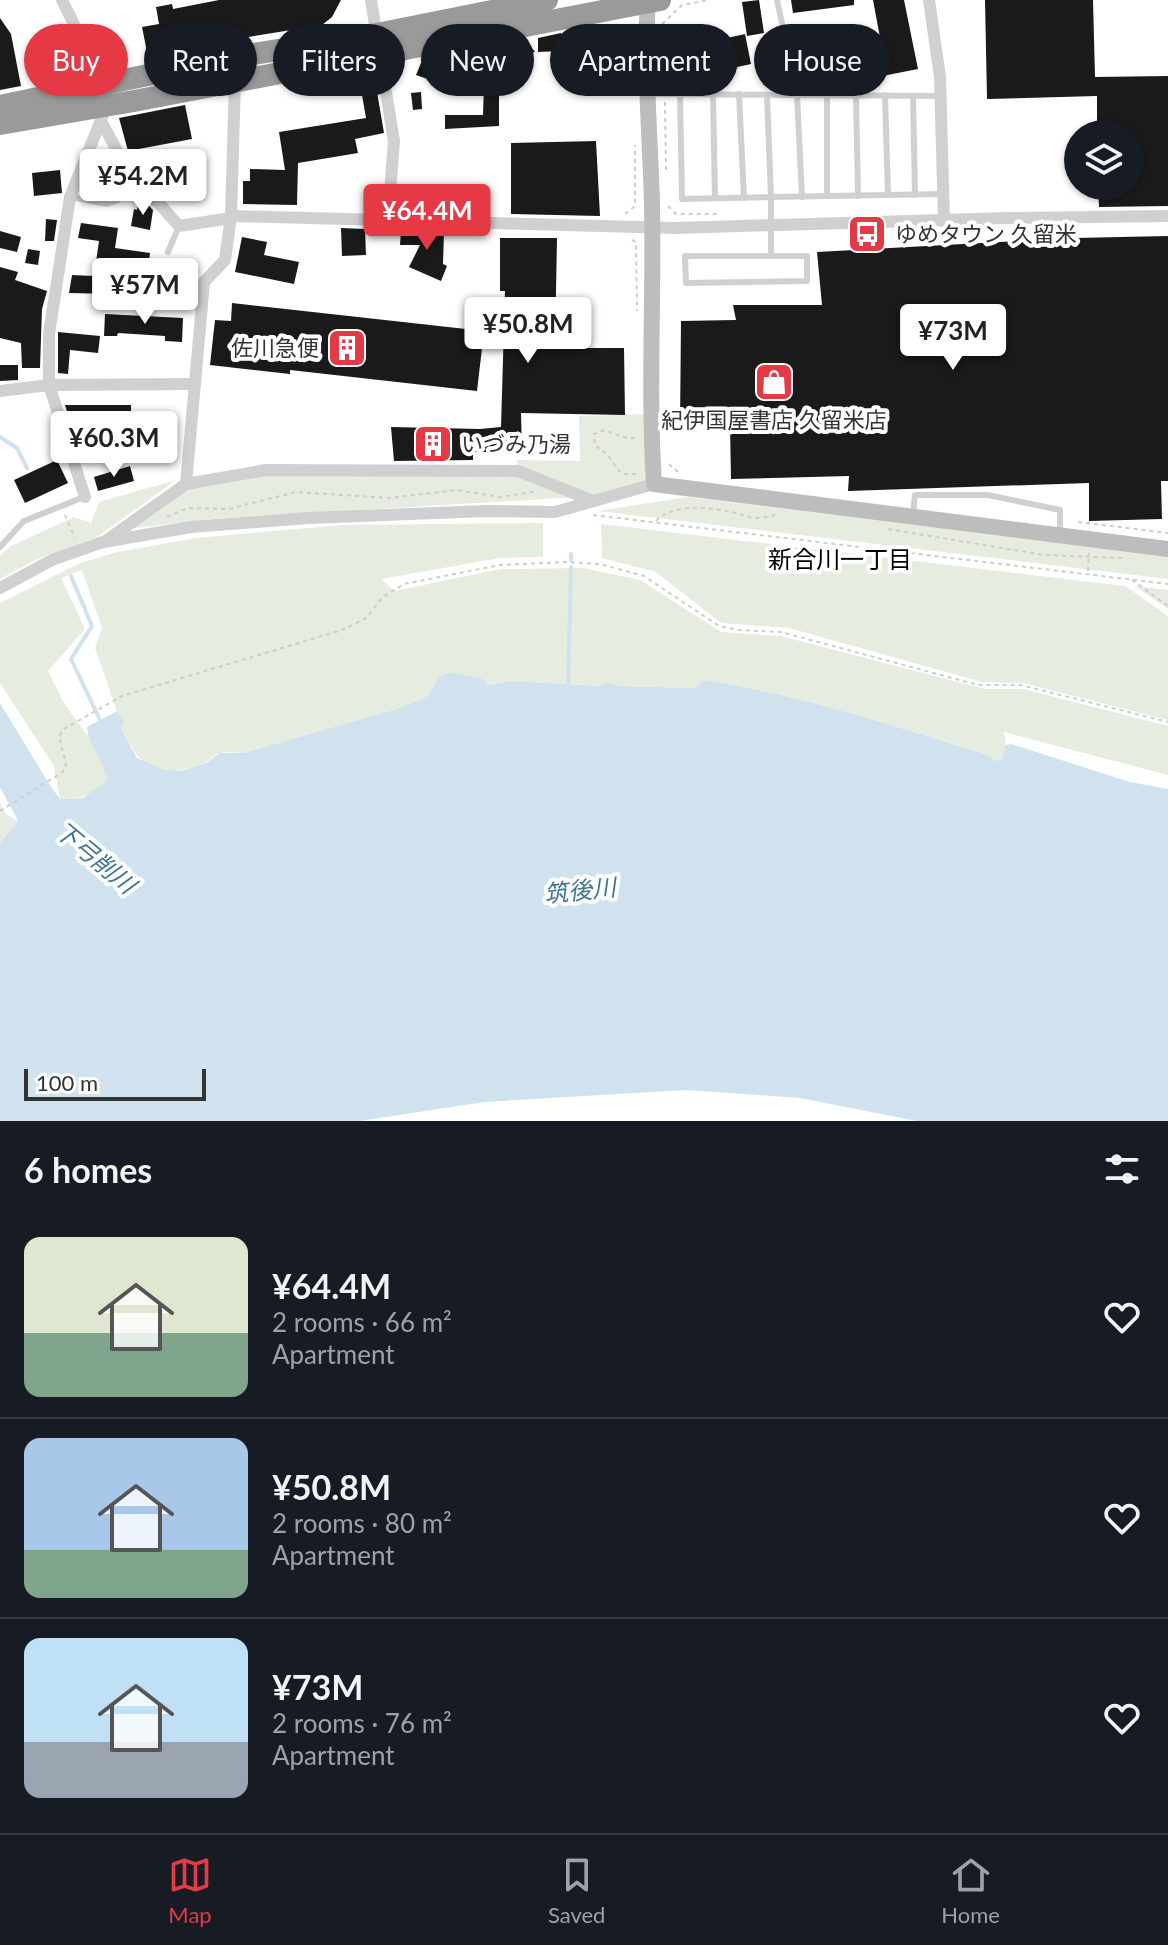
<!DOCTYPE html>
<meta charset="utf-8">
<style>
:root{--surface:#171b24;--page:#20242c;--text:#f1f3f6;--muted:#9ea1a6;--line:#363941;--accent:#e63946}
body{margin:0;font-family:Lato,"Noto Sans JP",sans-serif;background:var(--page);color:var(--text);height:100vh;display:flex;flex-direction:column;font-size:30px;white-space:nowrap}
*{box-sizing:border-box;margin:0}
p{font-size:26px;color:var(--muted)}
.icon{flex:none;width:44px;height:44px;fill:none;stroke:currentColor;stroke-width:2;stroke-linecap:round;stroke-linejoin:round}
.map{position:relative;height:1121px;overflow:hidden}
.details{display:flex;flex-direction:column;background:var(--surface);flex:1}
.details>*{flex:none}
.banner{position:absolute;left:24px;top:24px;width:1120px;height:72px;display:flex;gap:16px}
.controls{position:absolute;left:1064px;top:120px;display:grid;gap:16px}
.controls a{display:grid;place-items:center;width:80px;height:80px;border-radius:50%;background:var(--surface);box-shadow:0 2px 6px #0004;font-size:40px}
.scale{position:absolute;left:24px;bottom:20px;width:182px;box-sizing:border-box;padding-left:8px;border:4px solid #333;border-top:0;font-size:22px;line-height:28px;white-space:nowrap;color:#333;-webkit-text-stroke:6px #fff;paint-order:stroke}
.price{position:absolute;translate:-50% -68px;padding:0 18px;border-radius:8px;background:#fff;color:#222;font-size:26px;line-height:52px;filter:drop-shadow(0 2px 4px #0008)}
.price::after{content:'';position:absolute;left:50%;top:48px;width:24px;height:18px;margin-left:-12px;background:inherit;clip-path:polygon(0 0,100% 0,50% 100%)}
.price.selected{background:var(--accent);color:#fff}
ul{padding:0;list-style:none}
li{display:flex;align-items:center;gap:24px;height:200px;padding:0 24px}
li+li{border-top:2px solid var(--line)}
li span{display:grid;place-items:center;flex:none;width:224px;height:160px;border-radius:16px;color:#555}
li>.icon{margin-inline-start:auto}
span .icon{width:96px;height:96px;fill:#fffc;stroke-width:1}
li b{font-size:34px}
h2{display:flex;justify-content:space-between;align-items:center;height:96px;padding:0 24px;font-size:34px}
.chip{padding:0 28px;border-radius:36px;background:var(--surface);box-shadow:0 2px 6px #0004;font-size:28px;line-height:72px}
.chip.selected{background:var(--accent);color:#fff}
.menu{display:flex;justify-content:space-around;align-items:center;height:112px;border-top:2px solid var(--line);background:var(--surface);font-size:22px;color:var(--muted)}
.menu a{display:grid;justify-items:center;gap:4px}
.menu .selected{color:var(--accent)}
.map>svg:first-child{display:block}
.green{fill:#e6ecdf}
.water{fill:#cfe2ee}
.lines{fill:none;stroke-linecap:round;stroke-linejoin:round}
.stream{stroke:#cfe2ee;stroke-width:4}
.building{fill:#1a1a1a}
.path{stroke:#cdcdcd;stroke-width:2;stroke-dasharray:4 4;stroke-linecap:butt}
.lane{stroke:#d0d0d0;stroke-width:6}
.street{stroke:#d0d0d0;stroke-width:12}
.secondary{stroke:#bdbdbd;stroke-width:16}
.highway{stroke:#9a9a9a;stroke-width:22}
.labels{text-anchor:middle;stroke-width:8;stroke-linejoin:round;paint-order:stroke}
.poi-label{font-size:22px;fill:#333;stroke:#fff;text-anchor:start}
.neighbourhood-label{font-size:24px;fill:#000;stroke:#fff}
.water-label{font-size:24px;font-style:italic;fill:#3f7597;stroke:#fff}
</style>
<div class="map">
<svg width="1168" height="1121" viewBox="0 0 1168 1121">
<rect width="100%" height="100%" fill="#fff"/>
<!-- green -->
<g class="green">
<polygon points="650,414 654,484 591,500 518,471 517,460 580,461 579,416"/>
<polygon points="261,473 520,477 578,497 211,519 127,529 188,490"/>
<polygon points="176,480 97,537 37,559 0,579 0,557 9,547 74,517 91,523 99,502"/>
<polygon points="687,497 1168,556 1168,579 598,511"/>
<path d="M543 523V557L500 558 381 579 394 591 501 569 583 568 640 580 721 632 781 636 985 689H1023L1168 726V775L1004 732 1006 745 1002 759 997 761 985 754C893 725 801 695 705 680L694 688 619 686 605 682 600 686 512 681 489 685 483 679 450 672 439 677 426 698 393 710 244 753C236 753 225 751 218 754 212 756 208 762 202 764 157 781 140 767 121 727L124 722 117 711 95 648 102 628 82 570 61 578 85 629 48 671C53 681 58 691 63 701 77 725 106 751 106 781 91 798 81 797 60 799L54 766 0 683V603L80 563 118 552 196 538 343 525Z"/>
<polygon points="601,524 1125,586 1168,616 1168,720 1023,683 982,682 789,628 721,623 656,572 602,558"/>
<polygon points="1135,586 1168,590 1168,609"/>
<polygon points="0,803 6,814 18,821 0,843"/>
</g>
<!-- water -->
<path class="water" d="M450 672 483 679 489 685 512 681 599 686 605 682 619 686 694 688 705 680C801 695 892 725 985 754L997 761 1002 759 1006 745 1011 744 1130 782 1168 789V1121H917L800 1098 686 1090 484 1102 360 1121H0V843L18 821 0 787V703L51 787 60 799 83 798 106 781C106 762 88 747 87 727L117 711 124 722 121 728 137 758 164 770 181 771 206 763 220 753H244L393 710 426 698 439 677Z"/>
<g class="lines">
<!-- stream -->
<g class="stream">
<polyline points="0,437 17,448 27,468"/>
<polyline points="571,560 571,554"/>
<polyline points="71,576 92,626 71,659 102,724"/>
<polyline points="568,688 571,567"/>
</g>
</g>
<!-- building -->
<g class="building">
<polygon points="219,0 341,0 332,17 322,25 223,41 222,36 181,44 182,50 148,57 142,27 159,24 156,7 172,4 173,9"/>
<polygon points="759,0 764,33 747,36 742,2"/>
<polygon points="791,0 854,0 854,5 793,13"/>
<polygon points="873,0 904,0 918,69 862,80 855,48 881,43"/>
<polygon points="985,0 1093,0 1095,77 1168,76 1168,206 1099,207 1098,186 1130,186 1130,134 1097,134 1097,96 987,99"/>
<polygon points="0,18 11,34 21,86 0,90"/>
<polygon points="561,33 562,51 538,52 538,38"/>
<polygon points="745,34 751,64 719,71 713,41"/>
<polygon points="526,40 535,52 527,53 517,83 501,78 512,43"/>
<rect x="595" y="49" width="31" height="30"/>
<polygon points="421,63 470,81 465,92 416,75"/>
<polygon points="484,83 499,83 499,126 445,129 445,115 483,115"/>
<polygon points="376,86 384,133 355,139 358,153 298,163 297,205 243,204 243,181 250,181 250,169 285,170 279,132 366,118 361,89"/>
<polygon points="421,92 422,109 413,110 411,93"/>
<polygon points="185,105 192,139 128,151 119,118"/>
<polygon points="596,141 600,216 511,214 511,143"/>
<polygon points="60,170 62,193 34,196 32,173"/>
<polygon points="138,203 148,205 153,210 150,230 131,226 134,209 137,210"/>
<polygon points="46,219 57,220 54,241 45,241"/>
<polygon points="81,223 118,228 115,248 150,253 148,269 194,272 190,301 158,298 158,295 69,293 72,275 94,276 99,241 78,238"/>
<polygon points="341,228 365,229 366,255 342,256"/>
<polygon points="401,230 444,231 443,264 447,266 441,281 409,267 420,245 400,245"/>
<polygon points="0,231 21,237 17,252 0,248"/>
<polygon points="1168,236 1168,481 1161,481 1162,519 1089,521 1089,483 848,491 849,476 731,479 730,425 680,426 681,321 736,320 733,305 822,305 817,252 1074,238"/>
<polygon points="242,237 267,242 264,255 299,262 294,284 235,272"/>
<polygon points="500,238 557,238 555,348 624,348 625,415 521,413 522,452 473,452 473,460 394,461 391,427 480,429 501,427 505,291 500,291"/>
<polygon points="28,249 40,251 38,265 25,263"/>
<polygon points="0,267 18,272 15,280 47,291 42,309 40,368 22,368 21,343 0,338"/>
<polygon points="232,303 484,331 477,391 290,370 290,374 210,365 215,320 231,321"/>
<polygon points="105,314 183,318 182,342 165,341 165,336 118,333 117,336 104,336"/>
<polygon points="58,332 100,336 98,353 70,350 68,374 58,373"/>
<polygon points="0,365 18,365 18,380 0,381"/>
<polygon points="65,405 131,405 131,422 119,422 117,437 99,462 73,431"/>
<polygon points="57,460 68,483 25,503 14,480"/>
<polygon points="130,466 134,481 98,491 94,477"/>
</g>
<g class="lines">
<!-- path -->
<g class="path">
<polyline points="662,24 682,5 708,0"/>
<polyline points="662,34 664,84"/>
<polyline points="665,102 666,172"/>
<polyline points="668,206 676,214 718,214"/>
<polyline points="625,214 635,206 635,145"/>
<polyline points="632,240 636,242 637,311"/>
<polyline points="635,438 622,437 605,430 594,434 595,445 608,455 618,470 623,474 636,474"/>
<polyline points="669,464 679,473"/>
<polyline points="65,515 75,538"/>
<polyline points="593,515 1168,584"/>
<polyline points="167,517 188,508 229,509 296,492 390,498 457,490 500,497 538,491"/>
<path d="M656 521C673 503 708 507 731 512 739 513 747 518 756 518 762 518 769 516 775 515"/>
<polyline points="1078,522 1168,533"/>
<polyline points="888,529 1044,555 1123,558"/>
<polyline points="1088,571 1089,553"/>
<polyline points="1132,580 1168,606"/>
<polyline points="0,811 63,772 66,765 59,736 64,729 122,696 342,630 365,619 383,597 404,584 500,565 567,562 600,564 644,576 719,626 738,630 781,632 978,685 1021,685 1168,722"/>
</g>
<!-- lane -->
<g class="lane">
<polyline points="777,0 797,95 802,197"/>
<polyline points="648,94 940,96"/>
<polyline points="680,94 682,199 771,197 767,95"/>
<polyline points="713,94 715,198"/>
<polyline points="739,94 744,198"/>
<polyline points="827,95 827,196"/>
<polyline points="856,95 858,196"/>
<polyline points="885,95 888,195"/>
<polyline points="913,96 915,195"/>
<polyline points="71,197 107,204 118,200 125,165"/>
<polyline points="168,252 179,226"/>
<polyline points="771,256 685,256 686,283 807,281 807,256 771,256 771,197 943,194"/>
<polyline points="913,515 915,495 988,495 1060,510 1060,533"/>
<polyline points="0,547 24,521 84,497"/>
</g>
<!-- street -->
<g class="street">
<polyline points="62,0 105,87"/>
<polyline points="371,0 394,141 388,219"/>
<polyline points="929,0 940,77 944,222"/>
<polyline points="101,121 125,165 179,226 231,218"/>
<polyline points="231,216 676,228 1008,218 1168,216"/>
<polyline points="0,391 49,385 195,384"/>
<polyline points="186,484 204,282 225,260 231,216 235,80"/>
<polyline points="85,497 49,385 49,334 70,197 107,105"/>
<polyline points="107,540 186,484 266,470 518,471 591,500"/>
<polyline points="0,588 54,559 103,542 191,527 309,518 486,511 555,512 654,484"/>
</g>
<!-- secondary -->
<path class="secondary" d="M648 0C644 67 650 135 652 202 654 296 648 390 654 484L1168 549"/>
<!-- highway -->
<g class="highway">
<polyline points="0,106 229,58 377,34 547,0"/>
<polyline points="0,124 134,101 660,0"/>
</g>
</g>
<!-- icons -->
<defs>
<symbol id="bus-square" viewBox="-11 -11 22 22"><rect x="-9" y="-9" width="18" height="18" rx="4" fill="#e63946" stroke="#fff"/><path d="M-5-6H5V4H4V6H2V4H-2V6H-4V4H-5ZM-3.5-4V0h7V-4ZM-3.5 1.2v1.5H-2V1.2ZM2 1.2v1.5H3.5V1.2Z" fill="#fff"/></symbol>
<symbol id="building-square" viewBox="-11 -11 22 22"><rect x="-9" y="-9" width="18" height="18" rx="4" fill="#e63946" stroke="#fff"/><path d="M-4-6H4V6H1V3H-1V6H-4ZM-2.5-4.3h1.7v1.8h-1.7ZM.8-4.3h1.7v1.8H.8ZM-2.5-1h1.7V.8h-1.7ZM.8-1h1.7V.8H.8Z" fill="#fff"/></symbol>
<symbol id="shop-square" viewBox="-11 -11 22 22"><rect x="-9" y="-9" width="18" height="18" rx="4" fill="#e63946" stroke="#fff"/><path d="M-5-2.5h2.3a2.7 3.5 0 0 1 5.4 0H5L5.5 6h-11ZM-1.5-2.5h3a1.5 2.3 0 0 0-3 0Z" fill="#fff"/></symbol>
</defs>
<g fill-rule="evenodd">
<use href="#bus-square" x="845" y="212" width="44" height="44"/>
<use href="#building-square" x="325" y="326" width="44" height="44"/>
<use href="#shop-square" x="752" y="360" width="44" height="44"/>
<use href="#building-square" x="411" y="422" width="44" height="44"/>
</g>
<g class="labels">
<!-- poi labels -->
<g class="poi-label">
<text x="895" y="242">ゆめタウン 久留米</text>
<text x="319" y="356" text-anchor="end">佐川急便</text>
<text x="774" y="428" text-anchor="middle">紀伊国屋書店 久留米店</text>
<text x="461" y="452">いづみ乃湯</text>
</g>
<!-- neighbourhood labels -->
<g class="neighbourhood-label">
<text x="840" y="568">新合川一丁目</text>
</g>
<!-- water labels -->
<g class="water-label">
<text transform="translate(95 858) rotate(40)" y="8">下弓削川</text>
<text transform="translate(580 891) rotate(-6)" y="8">筑後川</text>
</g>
</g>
</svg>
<div class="controls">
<a><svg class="icon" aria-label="layers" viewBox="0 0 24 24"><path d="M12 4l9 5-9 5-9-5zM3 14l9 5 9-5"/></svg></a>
</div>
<div class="scale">100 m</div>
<b class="price" style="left:143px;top:217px">¥54.2M</b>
<b class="price selected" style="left:427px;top:252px">¥64.4M</b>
<b class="price" style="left:145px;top:326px">¥57M</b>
<b class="price" style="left:528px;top:365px">¥50.8M</b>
<b class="price" style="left:953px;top:372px">¥73M</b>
<b class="price" style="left:114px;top:479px">¥60.3M</b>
<div class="banner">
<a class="chip selected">Buy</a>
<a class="chip">Rent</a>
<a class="chip">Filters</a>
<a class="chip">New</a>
<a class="chip">Apartment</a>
<a class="chip">House</a>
</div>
</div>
<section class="details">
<h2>6 homes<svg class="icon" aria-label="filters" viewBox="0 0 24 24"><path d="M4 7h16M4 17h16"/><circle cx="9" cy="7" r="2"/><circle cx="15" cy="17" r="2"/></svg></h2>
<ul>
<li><span style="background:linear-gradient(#dfe7d0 60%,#7fa58c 0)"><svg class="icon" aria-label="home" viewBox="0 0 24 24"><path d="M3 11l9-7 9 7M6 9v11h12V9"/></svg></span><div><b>¥64.4M</b><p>2 rooms · 66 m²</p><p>Apartment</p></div><svg class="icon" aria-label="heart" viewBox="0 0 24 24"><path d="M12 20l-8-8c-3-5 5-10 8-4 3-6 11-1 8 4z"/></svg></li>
<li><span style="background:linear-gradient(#a9c7e8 70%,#7fa58c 0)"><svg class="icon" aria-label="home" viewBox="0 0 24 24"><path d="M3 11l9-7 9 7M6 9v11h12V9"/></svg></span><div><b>¥50.8M</b><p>2 rooms · 80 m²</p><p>Apartment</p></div><svg class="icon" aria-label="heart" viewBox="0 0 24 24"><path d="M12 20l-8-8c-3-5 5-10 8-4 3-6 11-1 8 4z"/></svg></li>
<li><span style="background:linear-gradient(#bfe0f5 65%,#9aa5b1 0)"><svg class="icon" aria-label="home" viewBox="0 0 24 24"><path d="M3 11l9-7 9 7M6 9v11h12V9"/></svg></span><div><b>¥73M</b><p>2 rooms · 76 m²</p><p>Apartment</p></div><svg class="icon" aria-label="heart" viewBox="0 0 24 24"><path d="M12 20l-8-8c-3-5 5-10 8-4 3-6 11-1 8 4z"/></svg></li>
</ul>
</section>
<nav class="menu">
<a class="selected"><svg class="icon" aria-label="map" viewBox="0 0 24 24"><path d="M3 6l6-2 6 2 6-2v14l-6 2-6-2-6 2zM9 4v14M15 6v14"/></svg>Map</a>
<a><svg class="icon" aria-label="saved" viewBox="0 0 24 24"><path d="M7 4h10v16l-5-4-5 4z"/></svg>Saved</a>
<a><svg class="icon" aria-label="home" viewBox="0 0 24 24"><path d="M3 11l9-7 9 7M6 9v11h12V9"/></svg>Home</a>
</nav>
